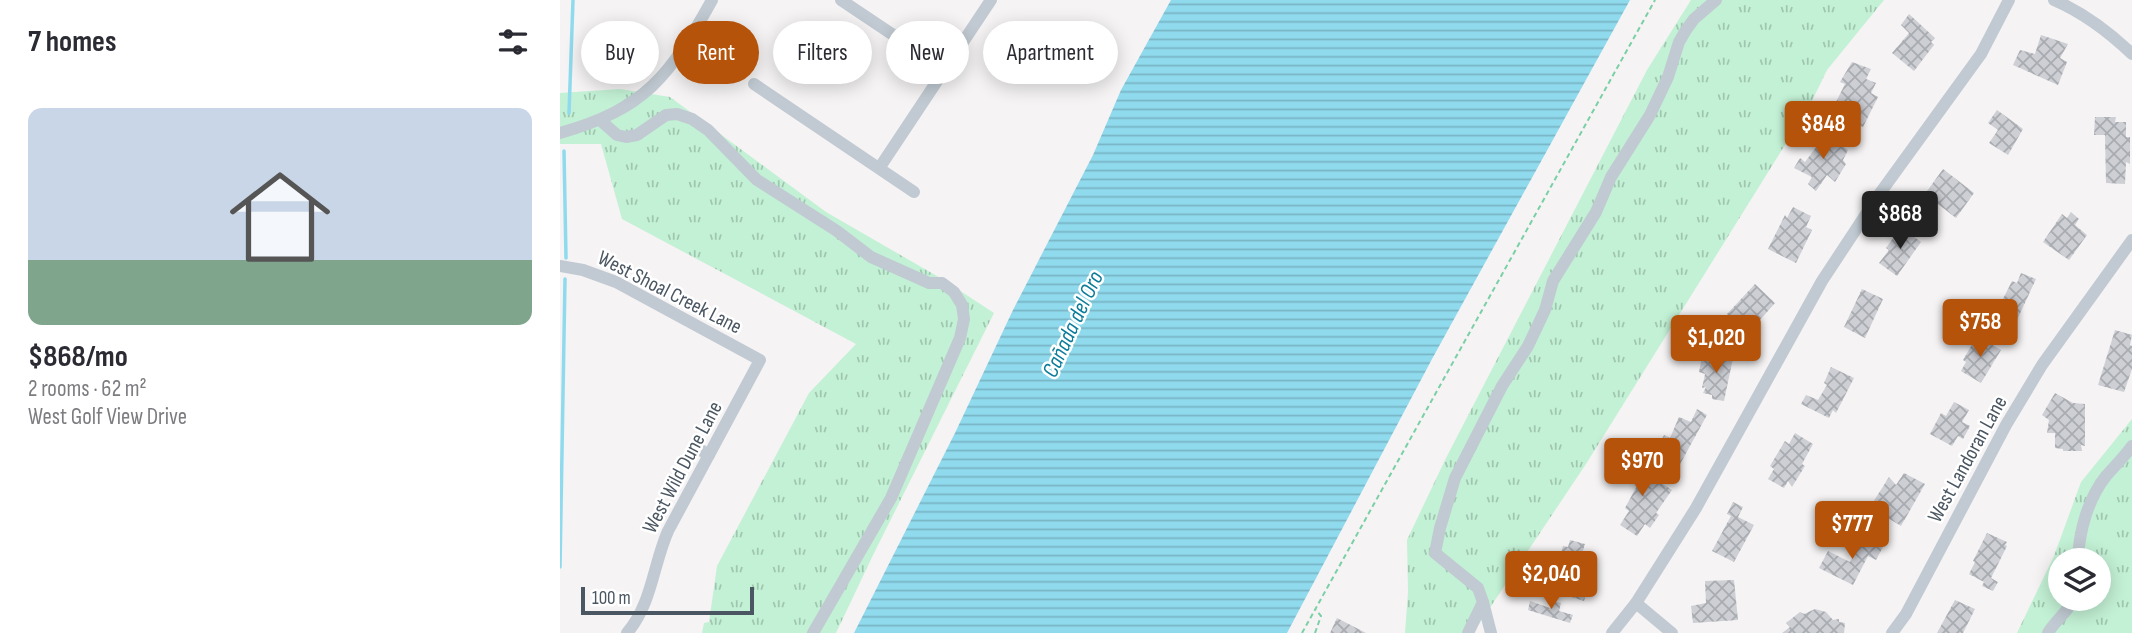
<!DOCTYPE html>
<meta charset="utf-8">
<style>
:root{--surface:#fff;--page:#f2f2f3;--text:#2b2b33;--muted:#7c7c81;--accent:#b45309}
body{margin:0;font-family:"Sofia Sans Condensed",sans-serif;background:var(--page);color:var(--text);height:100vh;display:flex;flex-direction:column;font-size:26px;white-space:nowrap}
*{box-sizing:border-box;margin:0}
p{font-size:23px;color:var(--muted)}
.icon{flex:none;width:38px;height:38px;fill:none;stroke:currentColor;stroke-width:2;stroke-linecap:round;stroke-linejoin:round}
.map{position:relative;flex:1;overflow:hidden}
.sheet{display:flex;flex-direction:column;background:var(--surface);width:560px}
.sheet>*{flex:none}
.hud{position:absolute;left:21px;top:21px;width:665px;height:63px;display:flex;gap:14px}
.tools{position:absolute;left:1488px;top:548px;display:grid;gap:14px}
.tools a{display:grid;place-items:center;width:63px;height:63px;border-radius:50%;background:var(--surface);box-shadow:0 4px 18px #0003;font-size:35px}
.scale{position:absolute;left:21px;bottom:18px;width:173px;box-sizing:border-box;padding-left:7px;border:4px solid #4a5661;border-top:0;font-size:19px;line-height:24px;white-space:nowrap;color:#4a5661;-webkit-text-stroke:5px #fff;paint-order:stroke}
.price{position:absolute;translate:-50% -60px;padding:0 16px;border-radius:7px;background:var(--accent);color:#fff;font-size:23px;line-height:46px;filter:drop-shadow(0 2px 4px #0008)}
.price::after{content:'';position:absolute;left:50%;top:42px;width:21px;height:16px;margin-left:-10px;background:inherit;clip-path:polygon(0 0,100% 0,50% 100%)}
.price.current{background:#222;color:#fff}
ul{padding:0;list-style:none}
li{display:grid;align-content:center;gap:14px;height:371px;padding:0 28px}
li span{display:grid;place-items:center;height:217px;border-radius:14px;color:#555}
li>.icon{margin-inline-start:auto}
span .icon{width:126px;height:126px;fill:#fffc;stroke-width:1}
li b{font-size:30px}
h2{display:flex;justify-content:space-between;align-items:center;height:84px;padding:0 28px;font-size:30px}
.pill{padding:0 24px;border-radius:32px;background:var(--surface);box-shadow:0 4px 18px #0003;font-size:24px;line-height:63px}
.pill.current{background:var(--accent);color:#fff}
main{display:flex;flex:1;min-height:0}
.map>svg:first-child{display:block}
.grass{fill:url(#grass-tufts);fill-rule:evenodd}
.water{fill:url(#water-rules)}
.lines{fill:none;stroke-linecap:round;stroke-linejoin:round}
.stream{stroke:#90daee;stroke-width:3.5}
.building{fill:url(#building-cross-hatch)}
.path{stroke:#7ad0a6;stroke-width:2;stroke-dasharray:5 3.5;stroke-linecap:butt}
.minor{stroke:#c1cad2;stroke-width:12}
.labels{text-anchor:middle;stroke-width:5;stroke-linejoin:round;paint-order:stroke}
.street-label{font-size:21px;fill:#4a5661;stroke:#fff}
.water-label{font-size:23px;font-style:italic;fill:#0c7c9b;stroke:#fff}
</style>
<main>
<section class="sheet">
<h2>7 homes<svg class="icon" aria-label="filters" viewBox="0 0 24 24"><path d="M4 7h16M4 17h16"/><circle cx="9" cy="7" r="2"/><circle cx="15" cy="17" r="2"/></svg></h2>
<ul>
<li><span style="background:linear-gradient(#c9d6e8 70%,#7fa58c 0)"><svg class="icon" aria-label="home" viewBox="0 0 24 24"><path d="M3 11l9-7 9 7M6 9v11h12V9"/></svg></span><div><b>$868/mo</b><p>2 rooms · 62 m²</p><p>West Golf View Drive</p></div></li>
</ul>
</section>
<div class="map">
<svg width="1572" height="633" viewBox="0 0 1572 633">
<defs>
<pattern id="grass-tufts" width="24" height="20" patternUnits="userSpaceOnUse" patternTransform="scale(1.75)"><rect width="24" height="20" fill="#c3f1d5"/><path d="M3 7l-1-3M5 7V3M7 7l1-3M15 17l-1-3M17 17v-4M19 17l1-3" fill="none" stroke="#a0c6b0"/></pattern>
<pattern id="water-rules" width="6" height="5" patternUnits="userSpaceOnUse" patternTransform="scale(1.75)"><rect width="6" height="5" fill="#90daee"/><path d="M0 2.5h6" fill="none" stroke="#78b4c4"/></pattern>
<pattern id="building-cross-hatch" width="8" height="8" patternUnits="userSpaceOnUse" patternTransform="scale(1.75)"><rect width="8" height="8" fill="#cdcfd5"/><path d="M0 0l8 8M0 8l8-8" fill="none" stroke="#a8abb0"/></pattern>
</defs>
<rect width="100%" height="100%" fill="#f5f3f3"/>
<!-- grass -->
<g class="grass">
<polygon points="1131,0 1324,0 1267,70 1250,105 1026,464 913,633 845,633 848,592 847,540 886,458 1087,70"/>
<polygon points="60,89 110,97 266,212 382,279 434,313 313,555 276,633 142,633 144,623 149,622 157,566 249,393 296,344 62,219 41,144 0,144 0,93"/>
<path d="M1572 419V633H1457L1494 556 1521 482ZM1500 560H1538V598H1500Z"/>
</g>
<!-- water -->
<polygon class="water" points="611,0 1070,0 872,359 727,633 294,633 395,433 453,310 533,155 561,90"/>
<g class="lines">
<!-- stream -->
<g class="stream">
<polyline points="9,113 13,0"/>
<polyline points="4,151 6,258"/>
<polyline points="0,567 5,279"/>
</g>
</g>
<!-- building -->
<g class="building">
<polygon points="1349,14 1375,38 1371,42 1374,45 1354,71 1332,53 1349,33 1341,25"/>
<polygon points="1481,35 1508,44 1500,58 1507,62 1498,85 1453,65 1460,50 1475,54"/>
<polygon points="1292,62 1311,69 1306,79 1316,83 1311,93 1318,97 1303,127 1279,115 1284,106 1276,102 1285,84 1280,82"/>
<polygon points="1437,110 1463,129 1448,155 1429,143 1438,130 1428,123"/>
<polygon points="1535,117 1556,117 1555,122 1566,122 1566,137 1570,137 1570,164 1566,162 1565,184 1546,183 1545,135 1534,135"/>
<polygon points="1260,130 1288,150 1283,160 1286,164 1275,182 1267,175 1256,191 1248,184 1252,177 1234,168 1240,158 1245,162 1257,146 1251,141"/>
<polygon points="1383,169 1414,193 1396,218 1365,194"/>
<polygon points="1233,207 1251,216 1246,227 1252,230 1236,263 1208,249 1225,215 1227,218"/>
<polygon points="1511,212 1519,219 1515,225 1527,235 1509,260 1483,242 1502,214 1507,218"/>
<polygon points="1341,227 1361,242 1337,276 1319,263 1329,250 1326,248"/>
<polygon points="1461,273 1476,279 1457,320 1441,313 1445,305 1441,303 1452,281 1457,283"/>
<polygon points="1195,284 1215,303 1200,320 1196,316 1184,329 1167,314"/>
<polygon points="1302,289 1323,299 1305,338 1284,327"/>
<polygon points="1555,330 1572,335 1570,345 1572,346 1572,369 1564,392 1538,385"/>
<polygon points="1417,336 1441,350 1421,383 1401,371 1406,362 1403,360"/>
<polygon points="1143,352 1173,358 1164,401 1152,399 1152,395 1143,393 1146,387 1142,388 1145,374 1139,372"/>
<polygon points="1271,367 1294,378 1276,413 1273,410 1269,418 1241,404 1246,395 1258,400 1267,385 1264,383"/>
<polygon points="1495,393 1513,403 1525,404 1525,446 1521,445 1522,451 1503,451 1503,449 1495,448 1495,433 1487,433 1489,420 1482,415"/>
<polygon points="1394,402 1409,410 1402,422 1410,426 1403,439 1398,436 1392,446 1370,434 1381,413 1386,416"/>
<polygon points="1137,409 1147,415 1119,466 1095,453 1104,435 1110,438 1119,417 1131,422"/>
<polygon points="1235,433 1253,444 1242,464 1245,466 1232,487 1228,481 1224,488 1208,479 1214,469 1210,466 1225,441 1229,444"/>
<polygon points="1058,455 1112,490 1096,513 1099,515 1090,528 1085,524 1077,536 1060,525 1069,511 1065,508 1079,482 1052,465"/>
<polygon points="1344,473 1365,484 1341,526 1310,507 1329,477 1336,485"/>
<polygon points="1173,502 1183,507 1178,517 1194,525 1174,562 1152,551 1171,516 1167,514"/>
<polygon points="1427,533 1447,542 1445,545 1447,546 1431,578 1438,582 1433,591 1422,586 1424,582 1409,574 1415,562 1413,561"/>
<polygon points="1304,535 1324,545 1316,560 1308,556 1293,585 1259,568 1268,551 1290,562"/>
<polygon points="1010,540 1025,544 1020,559 1035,565 1024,601 999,593 1010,560 1000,556 1003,546 1008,547"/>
<polygon points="1174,580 1178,620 1133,623 1131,606 1146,603 1145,581"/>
<polygon points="1395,600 1415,609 1403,633 1377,633"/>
<polygon points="970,601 990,608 993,601 1001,603 999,611 1013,615 1010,623 968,610"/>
<polygon points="1255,609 1266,612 1273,620 1279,619 1279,622 1285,623 1284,633 1222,633 1230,627 1226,623 1240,612 1244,614"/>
<polygon points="777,618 806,633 770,633"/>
</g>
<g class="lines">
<!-- path -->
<g class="path">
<polyline points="742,633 1095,0"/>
<polyline points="755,633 761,616 756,610"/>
</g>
<!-- minor -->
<g class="minor">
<polyline points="281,0 384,69"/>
<path d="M1494 0C1524 13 1549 32 1572 54"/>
<polyline points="194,84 354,192"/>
<polyline points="40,120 57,135 66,137 77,135 106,115 117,114 132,119 148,130 197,180 277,231 311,257 369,283 382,283 394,292 402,305 404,319 400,338 331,498 253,633"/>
<path d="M0 133C85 109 110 76 152 0"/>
<polyline points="320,167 431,0"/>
<path d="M0 266 23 270 56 282 200 360 108 531C93 565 92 604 67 633"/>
<polyline points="134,446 149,455"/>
<path d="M1518 560C1519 531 1528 499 1546 476 1555 466 1564 457 1572 446"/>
<polyline points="923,602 918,588 875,553 880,528 895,478 942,386 968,346 985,310 993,281 1036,212 1051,177 1090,115 1108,77 1119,42 1126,30 1134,19 1156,0"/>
<polyline points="1076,603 1112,633"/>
<polyline points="908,633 923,602 931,633"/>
<polyline points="1052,633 1076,603 1136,508 1262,281 1318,196 1421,54 1449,0"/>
<polyline points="1332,633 1346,614 1446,425 1482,365 1572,240"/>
<path d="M1488 633C1495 620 1509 612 1513 598"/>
</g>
</g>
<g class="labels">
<!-- street labels -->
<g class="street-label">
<text transform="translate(110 292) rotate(27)" y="7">West Shoal Creek Lane</text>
<text transform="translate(1407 459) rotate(-61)" y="7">West Landoran Lane</text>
<text transform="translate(122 467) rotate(-62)" y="7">West Wild Dune Lane</text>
</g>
<!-- water labels -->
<g class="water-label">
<text transform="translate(512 324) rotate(-65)" y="8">Cañada del Oro</text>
</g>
</g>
</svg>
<div class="tools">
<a><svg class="icon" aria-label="layers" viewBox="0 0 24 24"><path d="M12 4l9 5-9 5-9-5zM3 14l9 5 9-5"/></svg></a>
</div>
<div class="scale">100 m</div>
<b class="price" style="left:1263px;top:161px">$848</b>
<b class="price current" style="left:1340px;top:251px">$868</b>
<b class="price" style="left:1420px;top:359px">$758</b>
<b class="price" style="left:1156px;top:375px">$1,020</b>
<b class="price" style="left:1082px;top:498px">$970</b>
<b class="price" style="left:1292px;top:561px">$777</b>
<b class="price" style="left:991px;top:611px">$2,040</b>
<div class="hud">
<a class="pill">Buy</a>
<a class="pill current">Rent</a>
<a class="pill">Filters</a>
<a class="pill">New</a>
<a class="pill">Apartment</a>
</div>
</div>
</main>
